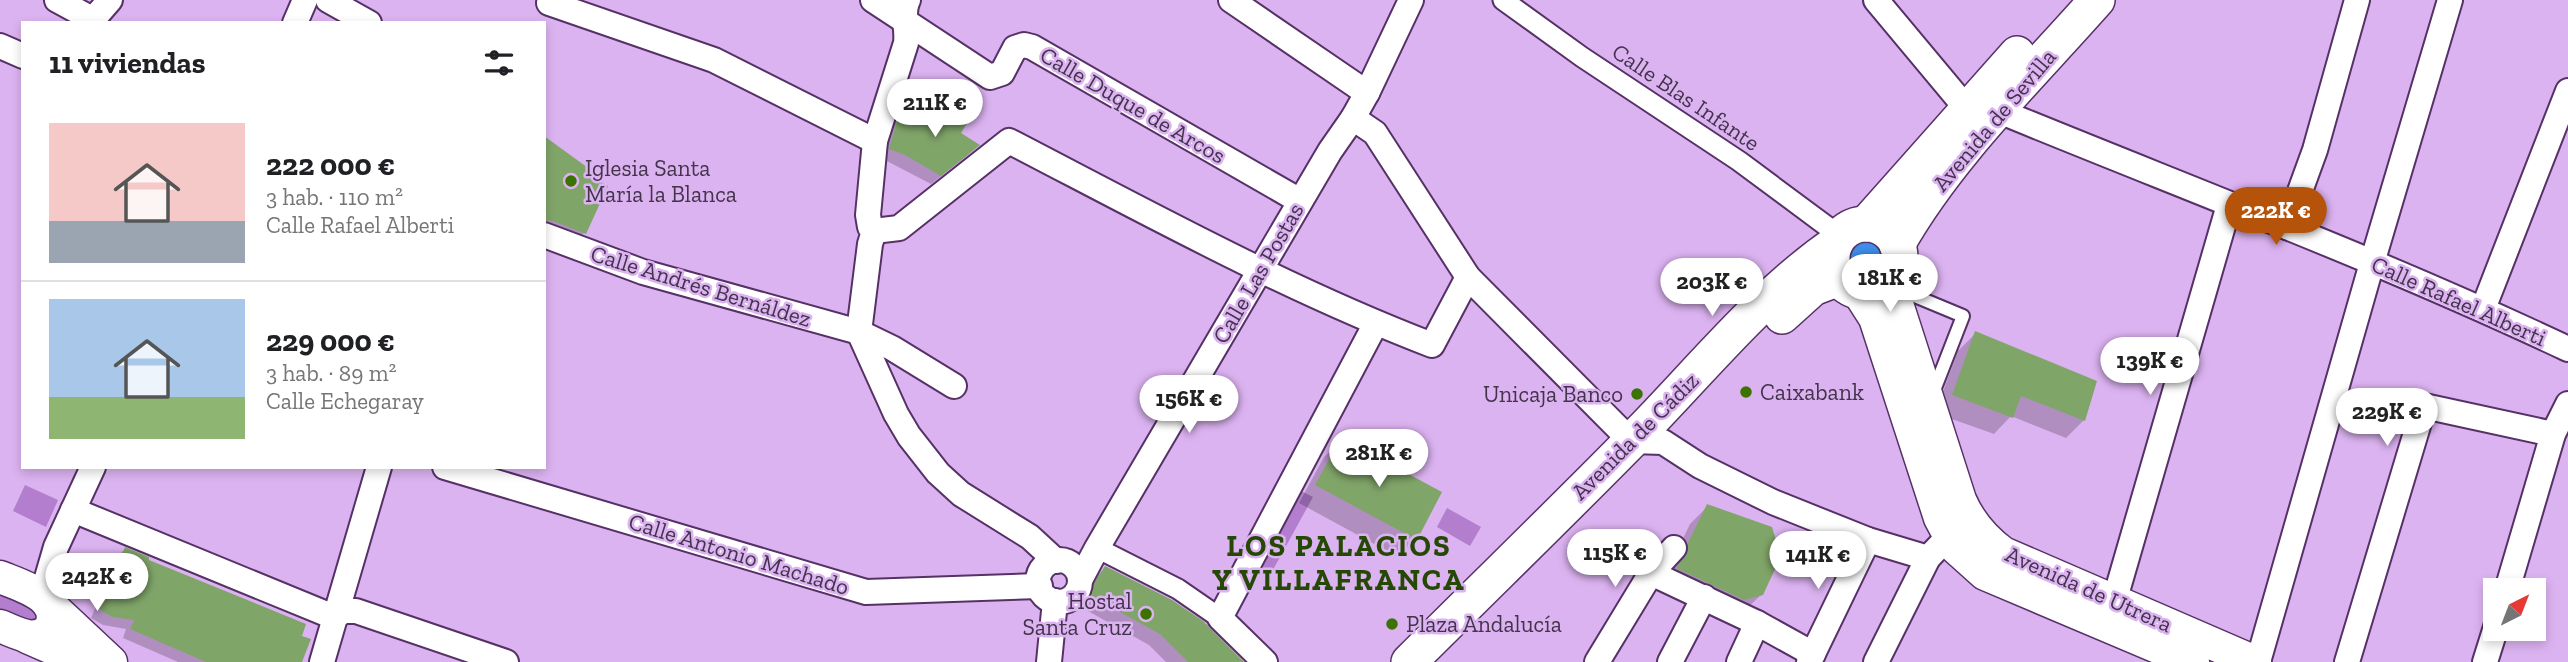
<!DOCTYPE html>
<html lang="es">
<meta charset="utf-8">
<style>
:root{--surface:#fff;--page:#f6f6f6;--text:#202124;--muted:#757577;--line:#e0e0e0;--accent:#b45309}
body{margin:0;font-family:"Zilla Slab",serif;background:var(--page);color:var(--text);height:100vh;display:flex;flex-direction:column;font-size:26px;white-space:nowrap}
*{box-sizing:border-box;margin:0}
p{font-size:23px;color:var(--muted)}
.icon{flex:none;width:38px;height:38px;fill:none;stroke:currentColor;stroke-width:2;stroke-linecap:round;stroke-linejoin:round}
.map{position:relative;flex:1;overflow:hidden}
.details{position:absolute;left:21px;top:21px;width:525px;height:448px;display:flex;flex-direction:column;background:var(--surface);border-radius:0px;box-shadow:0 4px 10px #0003}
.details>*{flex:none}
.needle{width:46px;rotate:42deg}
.controls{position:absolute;left:2483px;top:578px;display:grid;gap:14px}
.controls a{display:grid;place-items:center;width:63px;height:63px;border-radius:0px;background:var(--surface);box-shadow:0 4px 10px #0003;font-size:35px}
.price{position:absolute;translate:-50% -60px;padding:0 16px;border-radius:24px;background:#fff;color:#222;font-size:23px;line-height:46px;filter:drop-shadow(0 2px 4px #0008)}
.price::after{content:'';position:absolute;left:50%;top:42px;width:21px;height:16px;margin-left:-10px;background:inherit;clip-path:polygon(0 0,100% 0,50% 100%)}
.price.active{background:var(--accent);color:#fff}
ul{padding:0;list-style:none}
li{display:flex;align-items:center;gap:21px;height:175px;padding:0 28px}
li+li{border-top:2px solid var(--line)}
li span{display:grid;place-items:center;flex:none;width:196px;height:140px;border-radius:0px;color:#555}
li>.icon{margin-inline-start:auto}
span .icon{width:84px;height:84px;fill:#fffc;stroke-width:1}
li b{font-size:30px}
h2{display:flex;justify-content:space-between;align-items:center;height:84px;padding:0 28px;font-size:30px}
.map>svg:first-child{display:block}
.green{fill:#b37ecd}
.water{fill:#3e8fec;stroke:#4073bc;stroke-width:2}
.shadow{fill:#0003}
.building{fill:#80a569}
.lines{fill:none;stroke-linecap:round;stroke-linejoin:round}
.service-casing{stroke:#553165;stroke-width:16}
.pedestrian-casing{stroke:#553165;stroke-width:23}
.minor-casing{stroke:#553165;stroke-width:28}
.tertiary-casing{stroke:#553165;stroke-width:35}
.secondary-casing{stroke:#553165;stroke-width:38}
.service{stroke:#fff;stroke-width:12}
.pedestrian{stroke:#fff;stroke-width:19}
.minor{stroke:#fff;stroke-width:24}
.tertiary{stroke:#fff;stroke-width:32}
.secondary{stroke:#fff;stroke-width:35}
.poi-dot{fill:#3c7200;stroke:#dcb3f1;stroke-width:2.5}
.labels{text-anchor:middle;stroke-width:5;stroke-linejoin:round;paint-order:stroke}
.street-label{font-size:23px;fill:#43334b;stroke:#dcb3f1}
.poi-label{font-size:23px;fill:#43334b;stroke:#dcb3f1;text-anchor:start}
.district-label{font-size:30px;font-weight:bold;letter-spacing:2px;fill:#264805;stroke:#dcb3f1}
</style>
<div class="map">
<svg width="2568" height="662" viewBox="0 0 2568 662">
<rect width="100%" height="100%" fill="#dcb3f1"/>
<!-- green -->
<g class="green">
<polygon points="25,485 58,500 46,527 13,511"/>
<polygon points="1299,490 1313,497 1269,577 1256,570"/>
<polygon points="1447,508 1481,527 1470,546 1437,527"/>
<polygon points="0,593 37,608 39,613 37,624 0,615"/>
</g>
<!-- water -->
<circle class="water" cx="1866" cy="257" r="16"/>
<!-- shadow -->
<g class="shadow">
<polygon points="961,101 959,133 969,154 931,184 881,158 889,129 899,119 905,122 912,114 942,125"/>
<polygon points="544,138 586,176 584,233 567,251 544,242"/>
<polygon points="1976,333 2084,420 2066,438 2011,416 1994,434 1935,413 1958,351"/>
<polygon points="1342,440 1440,493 1415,539 1398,557 1299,503 1324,457"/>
<polygon points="1708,506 1762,594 1743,612 1660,586 1690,524"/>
<polygon points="125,549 300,637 300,662 178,662 123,638 126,629 103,625 91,618 116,558"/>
<polygon points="1105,568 1242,662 1166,662 1149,645 1077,605 1094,579"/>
</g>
<!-- building -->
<g class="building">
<polygon points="961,99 977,107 961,133 980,145 941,176 905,155 889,149 898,117 908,121 912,112 944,124"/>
<polygon points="544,136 591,170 588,175 608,186 586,234 553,221 544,220"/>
<polygon points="1975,331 2097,381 2085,421 2021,396 2013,418 1952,395"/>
<polygon points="1341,438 1442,492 1417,540 1315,485"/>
<polygon points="1707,504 1772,527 1781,556 1763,595 1744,600 1676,568 1688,552 1688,543"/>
<polygon points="125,547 149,557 149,560 306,624 302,636 311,639 302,662 206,662 130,629 134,620 112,617 99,609"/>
<polygon points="1105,566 1172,600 1203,621 1244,662 1188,662 1160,634 1087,594"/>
</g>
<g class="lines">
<defs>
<polyline id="service" points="1902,284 1910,294 1963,316 1933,393"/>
<g id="pedestrian">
<polyline points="1503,0 1582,57 1739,161 1840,236"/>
<polyline points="1097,548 1178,589 1220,618"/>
</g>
<g id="minor">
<polyline points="57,0 92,19"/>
<polyline points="328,0 369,23"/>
<polyline points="873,0 990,77 1002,73 1015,48 1024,45 1032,47 1300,201"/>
<polyline points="1231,0 1367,93"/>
<polyline points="1876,0 1967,109"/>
<polyline points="549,3 714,60 875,141"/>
<polyline points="90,23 110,0"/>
<polyline points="295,23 305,0"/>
<polyline points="0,46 23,56"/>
<path d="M1999 111C2189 189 2382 261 2568 349"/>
<polyline points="1353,118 1375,133 1468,277 1631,441 1663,442 1700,466 1773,502 1868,540 1928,558 1949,536"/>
<polyline points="2287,227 2315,150 2357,0"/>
<path d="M874 231 899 228 1009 141C1148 213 1286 289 1432 345L1468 277"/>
<polyline points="544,235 643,272 859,332 892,348 954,386"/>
<polyline points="2483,309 2568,91"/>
<path d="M859 332 870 244 874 231 870 227 868 215 875 141 906 43C908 27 901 14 908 0"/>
<polyline points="859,332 896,414 909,436 938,473 961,494 1030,537 1056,561"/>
<polyline points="445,467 866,592 1040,586"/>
<polyline points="73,510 334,617 344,611 356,611 506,662"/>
<circle cx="1059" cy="581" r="21"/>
<polyline points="1651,573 1757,623 1813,654"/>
<polyline points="1080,580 1097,548 1330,151 1353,118 1367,93 1411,0"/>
<polyline points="2507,590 2553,434 2568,404"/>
<polyline points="42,595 56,547 93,467"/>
<polyline points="2114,602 2229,205"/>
<polyline points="322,662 379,467"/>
<polyline points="1049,662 1055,601"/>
<polyline points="1265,662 1220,618 1376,323"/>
<polyline points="1597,662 1651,573 1674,548"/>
<polyline points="1670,662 1704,597"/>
<polyline points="1739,662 1757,623"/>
<polyline points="1809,662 1868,540"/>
<polyline points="1876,662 1928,558"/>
<polyline points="2258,662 2372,263 2450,0"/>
<polyline points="2347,662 2424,406 2553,434"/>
<polyline points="2485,662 2496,627"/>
</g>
<g id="tertiary">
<path d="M1890 282 1960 500C1969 521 1984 539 2003 553L2255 662"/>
<polyline points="1857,290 1875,318 1940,518 1956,548 1985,574 2193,662"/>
<path d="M0 577C22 586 64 597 50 629 34 644 18 633 0 626"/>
<polyline points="48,603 111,662"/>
<polyline points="27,637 84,662"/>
</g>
<g id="secondary">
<polyline points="1866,224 2017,54"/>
<circle cx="1866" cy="258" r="34"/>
<path d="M1897 245C1947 156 2030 76 2097 0"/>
<polyline points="1782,316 1813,288 1839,278"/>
<path d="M1409 662C1488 583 1569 505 1647 425 1706 364 1765 292 1835 244"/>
</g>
</defs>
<!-- service casing -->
<use href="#service" class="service-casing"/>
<!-- pedestrian casing -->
<use href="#pedestrian" class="pedestrian-casing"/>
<!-- minor casing -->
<use href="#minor" class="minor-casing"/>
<!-- tertiary casing -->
<use href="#tertiary" class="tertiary-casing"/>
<!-- secondary casing -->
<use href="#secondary" class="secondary-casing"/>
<!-- service -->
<use href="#service" class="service"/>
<!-- pedestrian -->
<use href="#pedestrian" class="pedestrian"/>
<!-- minor -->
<use href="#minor" class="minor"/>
<!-- tertiary -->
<use href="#tertiary" class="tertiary"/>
<!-- secondary -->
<use href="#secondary" class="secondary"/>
</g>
<!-- markers -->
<g class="poi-dot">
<circle cx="571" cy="181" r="7"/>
<circle cx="1746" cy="392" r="7"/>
<circle cx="1637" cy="394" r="7"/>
<circle cx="1146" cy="614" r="7"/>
<circle cx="1392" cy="624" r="7"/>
</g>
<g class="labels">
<!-- street labels -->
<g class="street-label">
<text transform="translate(1686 97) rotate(34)" y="8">Calle Blas Infante</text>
<text transform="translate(1133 105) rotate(30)" y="8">Calle Duque de Arcos</text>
<text transform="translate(1994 120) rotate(-50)" y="8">Avenida de Sevilla</text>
<text transform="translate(1258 273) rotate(-60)" y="8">Calle Las Postas</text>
<text transform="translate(701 286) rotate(17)" y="8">Calle Andrés Bernáldez</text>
<text transform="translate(2459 301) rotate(24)" y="8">Calle Rafael Alberti</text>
<text transform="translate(1635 436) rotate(-45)" y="8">Avenida de Cádiz</text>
<text transform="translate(739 554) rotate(17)" y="8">Calle Antonio Machado</text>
<text transform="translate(2089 589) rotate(24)" y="8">Avenida de Utrera</text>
</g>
<!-- poi labels -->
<g class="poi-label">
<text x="585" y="176">Iglesia Santa<tspan x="585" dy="26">María la Blanca</tspan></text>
<text x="1760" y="400">Caixabank</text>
<text x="1623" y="402" text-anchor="end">Unicaja Banco</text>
<text x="1132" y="609" text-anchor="end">Hostal<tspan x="1132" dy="26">Santa Cruz</tspan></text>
<text x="1406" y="632">Plaza Andalucía</text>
</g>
<!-- district labels -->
<g class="district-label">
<text x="1339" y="556">LOS PALACIOS<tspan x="1339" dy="34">Y VILLAFRANCA</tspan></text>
</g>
</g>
</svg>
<div class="controls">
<a><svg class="needle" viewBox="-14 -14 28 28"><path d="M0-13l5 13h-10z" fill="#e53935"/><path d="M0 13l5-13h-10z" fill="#757577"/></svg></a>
</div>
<b class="price" style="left:935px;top:139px">211K €</b>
<b class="price active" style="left:2276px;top:247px">222K €</b>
<b class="price" style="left:1890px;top:314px">181K €</b>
<b class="price" style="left:1712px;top:318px">203K €</b>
<b class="price" style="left:2150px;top:397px">139K €</b>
<b class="price" style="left:1189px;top:435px">156K €</b>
<b class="price" style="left:2387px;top:448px">229K €</b>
<b class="price" style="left:1379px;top:489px">281K €</b>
<b class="price" style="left:1615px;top:589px">115K €</b>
<b class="price" style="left:1818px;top:591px">141K €</b>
<b class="price" style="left:97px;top:613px">242K €</b>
<section class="details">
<h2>11 viviendas<svg class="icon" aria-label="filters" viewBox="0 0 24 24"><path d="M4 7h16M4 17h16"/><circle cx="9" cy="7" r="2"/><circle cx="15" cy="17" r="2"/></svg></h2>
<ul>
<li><span style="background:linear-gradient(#f6c9c9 70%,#9aa5b1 0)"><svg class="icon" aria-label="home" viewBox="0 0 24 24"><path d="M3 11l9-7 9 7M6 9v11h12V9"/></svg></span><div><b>222 000 €</b><p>3 hab. · 110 m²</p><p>Calle Rafael Alberti</p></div></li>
<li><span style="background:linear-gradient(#a9c7e8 70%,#8fb573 0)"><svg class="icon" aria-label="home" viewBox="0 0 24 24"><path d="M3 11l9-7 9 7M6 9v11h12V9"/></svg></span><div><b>229 000 €</b><p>3 hab. · 89 m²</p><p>Calle Echegaray</p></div></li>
</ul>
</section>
</div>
